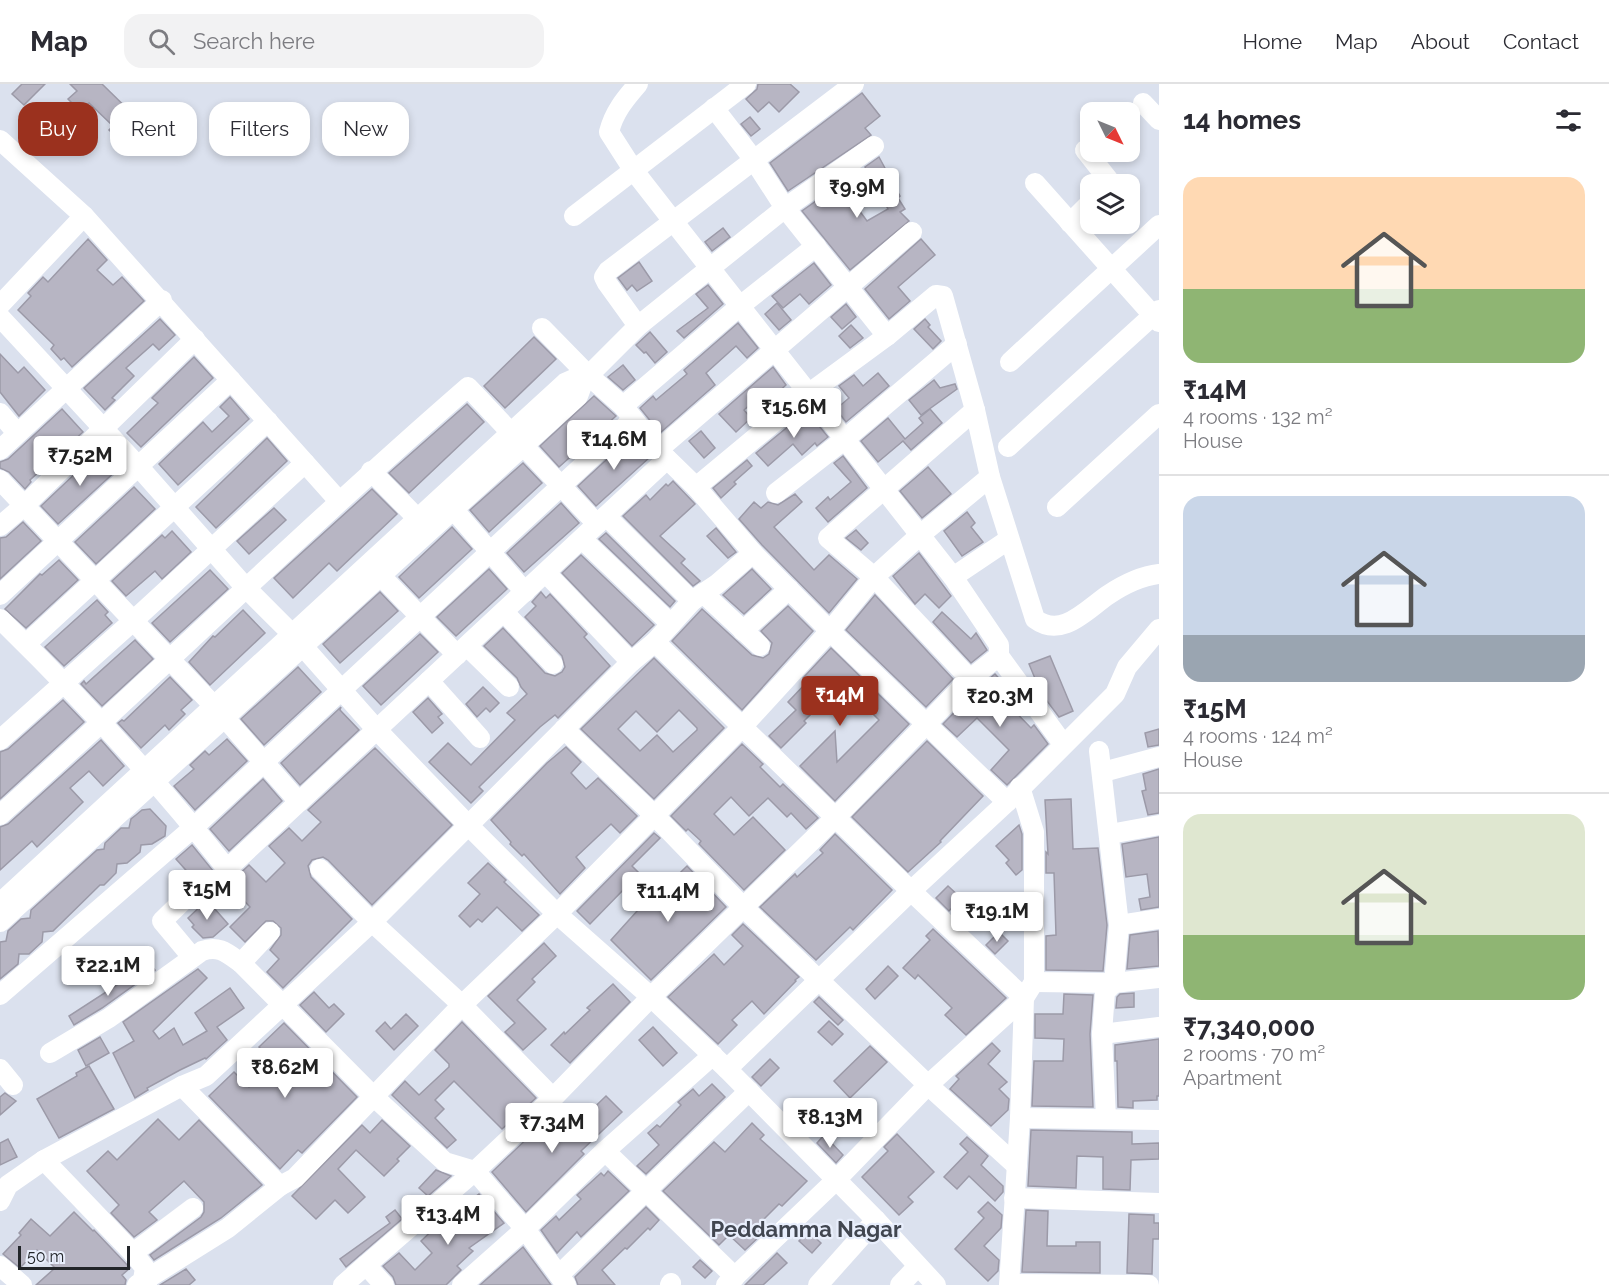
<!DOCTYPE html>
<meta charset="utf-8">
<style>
:root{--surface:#fff;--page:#f2f2f3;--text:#2b2b33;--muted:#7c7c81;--line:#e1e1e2;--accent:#9b311e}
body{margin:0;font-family:Raleway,sans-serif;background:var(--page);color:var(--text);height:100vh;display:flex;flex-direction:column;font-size:22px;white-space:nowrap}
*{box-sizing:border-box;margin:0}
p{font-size:20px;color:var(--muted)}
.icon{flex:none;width:33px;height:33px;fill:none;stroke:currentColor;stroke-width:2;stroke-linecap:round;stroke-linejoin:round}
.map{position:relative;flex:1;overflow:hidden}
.sheet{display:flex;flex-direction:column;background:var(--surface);width:450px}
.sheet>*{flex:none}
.top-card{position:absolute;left:18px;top:18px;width:570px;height:54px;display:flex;gap:12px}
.needle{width:39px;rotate:133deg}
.tools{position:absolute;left:1080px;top:18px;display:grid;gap:12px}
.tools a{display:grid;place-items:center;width:60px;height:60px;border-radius:12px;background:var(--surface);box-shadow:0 3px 9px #0003;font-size:30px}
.scale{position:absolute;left:18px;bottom:15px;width:112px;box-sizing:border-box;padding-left:6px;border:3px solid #222529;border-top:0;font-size:16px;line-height:21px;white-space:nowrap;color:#222529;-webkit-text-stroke:4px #e8eefc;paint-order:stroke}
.price{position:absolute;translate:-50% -51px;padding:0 14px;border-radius:6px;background:#fff;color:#222;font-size:20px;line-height:39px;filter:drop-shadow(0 2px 3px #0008)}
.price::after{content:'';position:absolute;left:50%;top:36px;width:18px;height:14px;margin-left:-9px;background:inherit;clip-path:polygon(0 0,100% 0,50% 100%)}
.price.current{background:var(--accent);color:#fff}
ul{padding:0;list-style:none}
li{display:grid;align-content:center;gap:12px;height:318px;padding:0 24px}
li+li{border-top:2px solid var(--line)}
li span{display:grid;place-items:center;height:186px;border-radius:18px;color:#555}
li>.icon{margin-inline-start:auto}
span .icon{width:108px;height:108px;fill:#fffc;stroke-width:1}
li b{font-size:26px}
h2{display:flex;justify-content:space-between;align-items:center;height:72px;padding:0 24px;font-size:26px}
.tag{padding:0 21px;border-radius:18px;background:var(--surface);box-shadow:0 3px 9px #0003;font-size:21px;line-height:54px}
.tag.current{background:var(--accent);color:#fff}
header{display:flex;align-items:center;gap:36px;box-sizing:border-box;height:84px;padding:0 30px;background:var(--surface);border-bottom:2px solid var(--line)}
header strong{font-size:28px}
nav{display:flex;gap:33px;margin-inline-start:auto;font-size:21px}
.search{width:420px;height:54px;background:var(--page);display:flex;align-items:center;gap:15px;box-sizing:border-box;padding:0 21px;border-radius:18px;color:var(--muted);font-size:22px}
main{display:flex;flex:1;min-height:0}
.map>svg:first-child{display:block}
.building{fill:#b7b5c3;stroke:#9c9aa8;stroke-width:1.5;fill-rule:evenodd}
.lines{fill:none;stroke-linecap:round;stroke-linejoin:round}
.minor{stroke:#fff;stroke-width:20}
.labels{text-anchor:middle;stroke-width:4.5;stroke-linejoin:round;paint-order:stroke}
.neighbourhood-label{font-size:22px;font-weight:bold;fill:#414650;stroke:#e8eefc}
</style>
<header>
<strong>Map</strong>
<div class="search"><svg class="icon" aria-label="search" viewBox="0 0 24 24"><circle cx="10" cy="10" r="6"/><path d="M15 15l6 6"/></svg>Search here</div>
<nav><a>Home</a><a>Map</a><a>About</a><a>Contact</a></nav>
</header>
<main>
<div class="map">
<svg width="1159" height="1201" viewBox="0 0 1159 1201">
<rect width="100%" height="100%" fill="#dbe1ee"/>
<!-- building -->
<g class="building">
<polygon points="22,0 45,0 24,21 12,10"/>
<polygon points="70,0 102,0 144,41 125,61 109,46 113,42 89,19 80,27 68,15 77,7"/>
<polygon points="758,0 790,0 799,8 779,28 769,18 758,28 746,15 757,5"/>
<polygon points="862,9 880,32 865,44 871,51 788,107 770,79"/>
<polygon points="226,30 235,38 230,45 225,45 218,38"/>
<polygon points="750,33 760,45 751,52 741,40"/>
<polygon points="879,73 900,112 898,114 905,125 900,128 909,137 850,186 802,127 840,100 867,137 888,125 865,83"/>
<polygon points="723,144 730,153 712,167 705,158"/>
<polygon points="88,155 107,176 97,186 113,201 122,193 144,217 72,283 64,274 61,276 51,265 54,261 18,226 31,212 28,209 43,193 48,198"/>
<polygon points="921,155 935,171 898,203 910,217 889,235 865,205"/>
<polygon points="639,178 652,197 637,207 632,201 627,206 618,194"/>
<polygon points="814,179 831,201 809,220 800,210 783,224 772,212"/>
<polygon points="708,201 723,220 684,254 677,247 708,224 696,210"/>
<polygon points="777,219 791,236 779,246 765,230"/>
<polygon points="846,220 856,233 842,245 831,233"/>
<polygon points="160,235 175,251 159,266 153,260 126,284 134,292 112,314 115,316 105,326 84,304"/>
<polygon points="925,235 930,241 928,243 941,257 933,265 914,245"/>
<polygon points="738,239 758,264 747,274 736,262 706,289 715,301 660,349 640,324 653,312 656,316 687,290 684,286"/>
<polygon points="851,241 863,254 850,264 839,252"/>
<polygon points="650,248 667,268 655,279 646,268 644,269 636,261"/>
<polygon points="534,253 556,275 505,324 484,302"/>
<polygon points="0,270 18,289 24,283 45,306 19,332 0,308"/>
<polygon points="194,273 213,294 141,363 127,349 158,319 152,314"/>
<polygon points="623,281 635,296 623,306 608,293"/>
<polygon points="773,283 786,301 774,312 768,305 744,326 751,334 736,348 719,330"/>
<polygon points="878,289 889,302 846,338 836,325 849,314 839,302 854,291 863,302"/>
<polygon points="934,296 940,304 955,300 957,305 921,331 909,316"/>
<polygon points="594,312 616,332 559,383 540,362"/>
<polygon points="230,313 249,335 178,401 159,380 203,338 212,348 229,332 220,323"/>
<polygon points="467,320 484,338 409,409 389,389"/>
<polygon points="62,325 83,348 30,396 31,398 25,405 9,388 0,384 0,378 8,375"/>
<polygon points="930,325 942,339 911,366 903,357 878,378 861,357 888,334 905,355 923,339 919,334"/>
<polygon points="807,327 828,353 817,362 815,359 802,371 793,360 768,382 756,369"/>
<polygon points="701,347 715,364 704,374 689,357"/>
<polygon points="632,352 649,374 596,422 578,402"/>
<polygon points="267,354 287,377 216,444 196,423"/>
<polygon points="100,366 118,385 58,440 41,422"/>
<polygon points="843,372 867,404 828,438 816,424 828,413 830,416 851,398 834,379"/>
<polygon points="747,376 752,382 734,398 736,400 721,414 713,404"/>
<polygon points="523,379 542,399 489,448 470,426"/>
<polygon points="928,383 951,410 922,434 900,407"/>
<polygon points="673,397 695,420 660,452 685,475 681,479 700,497 693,502 623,432 646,411 650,416 666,400 668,402"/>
<polygon points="134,403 155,425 96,480 75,458"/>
<polygon points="372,405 397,430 337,487 329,479 293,514 274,494"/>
<polygon points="795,410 802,418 774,443 814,486 829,471 857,495 829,529 762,461 739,435 754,418 761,424 768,418 778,421"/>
<polygon points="561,419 579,439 524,488 507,469"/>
<polygon points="274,424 286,436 249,470 237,457"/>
<polygon points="967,428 975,439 971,443 983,458 962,472 944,447"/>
<polygon points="23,438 41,457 0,495 0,454 6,453"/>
<polygon points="452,443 472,465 419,514 399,493"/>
<polygon points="716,444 736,468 728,474 707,452"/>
<polygon points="856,446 868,459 861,466 846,454"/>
<polygon points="172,447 191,468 162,495 155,487 126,512 112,497 162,451 165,454"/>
<polygon points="606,449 675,517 670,523 599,455"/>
<polygon points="919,469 951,512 939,524 925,510 915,520 893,492"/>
<polygon points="581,471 654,541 632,562 562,489"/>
<polygon points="59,476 78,496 26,544 5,525 40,490 42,491"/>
<polygon points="489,485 507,505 456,552 437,533"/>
<polygon points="752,485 771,505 744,530 723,511"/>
<polygon points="210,486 228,505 170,558 152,539"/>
<polygon points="380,508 398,527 340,579 323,560"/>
<polygon points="541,508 546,514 550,510 587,550 584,553 610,582 558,634 555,631 540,643 479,703 483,707 471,719 429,678 448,659 471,681 515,636 507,629 527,610 521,603 517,594 484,562 503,544 545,589 555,592 562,588 565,583 562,572 525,533 536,522 532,518"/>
<polygon points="875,511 953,595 926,623 846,546"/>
<polygon points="97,516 108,528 105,531 112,539 64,582 45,563"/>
<polygon points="788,522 813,547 742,626 672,557 702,525 752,571 763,574 769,570 772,559 761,547"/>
<polygon points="243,526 265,549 210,601 189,578 213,552 215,553"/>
<polygon points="942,528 971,555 976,549 987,566 971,579 933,538"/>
<polygon points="420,550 438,568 381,621 363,602"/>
<polygon points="135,556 153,575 102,622 81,600 84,597 86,600"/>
<polygon points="831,564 909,640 835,717 800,682 835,647 837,678 879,636 873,630 875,628 858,611 839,594 808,624 813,628 804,637 806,639 781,664 769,652 796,626 788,618 807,598 803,594"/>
<polygon points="1050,572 1073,627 1059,633 1041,609 1029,580"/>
<path d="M654 574 724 644 654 715 581 645ZM679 626 697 644V646L673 668 657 651 640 667 618 645 636 627 657 648Z"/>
<polygon points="298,583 321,608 264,661 241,635"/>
<polygon points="995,590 1007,603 999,611 1031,644 1034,641 1048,660 1007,701 991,686 1009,666 977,634 957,653 943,640 978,604"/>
<polygon points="170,593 192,616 181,626 185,630 169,646 165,641 141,664 118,639 122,636 124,637"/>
<polygon points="483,603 499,619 490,628 486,624 477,633 466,620"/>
<polygon points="428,614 442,630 438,633 443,639 432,649 413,628"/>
<polygon points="63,616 84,638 0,715 0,668 8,665"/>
<polygon points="341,623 340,626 359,646 300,701 281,679"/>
<polygon points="1159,645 1159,661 1148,663 1145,649"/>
<polygon points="227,655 247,677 195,726 174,702 194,685 190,681 205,667 209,671"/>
<polygon points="101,656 124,682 103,702 89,687 70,704 83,718 37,763 32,757 0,786 0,743 8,740"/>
<polygon points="927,657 983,712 940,757 941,758 908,788 852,733"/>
<polygon points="742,660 763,680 760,683 780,703 783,700 818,734 806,745 791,729 787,733 768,714 749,732 731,713 714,730 734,751 753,733 785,766 744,806 699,760 701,757 688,745 686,747 671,732"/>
<polygon points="566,663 581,678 571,689 586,705 598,694 637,732 620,749 611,740 576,773 585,784 560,810 524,770 522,772 510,760 511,758 491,736 547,679"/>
<polygon points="375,664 452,741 372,821 328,776 323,773 312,776 308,782 311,793 352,835 283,904 267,888 279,875 270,866 281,851 281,844 273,837 266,837 245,858 230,843 250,823 226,798 235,794 249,781 266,798 285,779 269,762 289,744 302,757 321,738 308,726"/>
<polygon points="1159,685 1159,729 1148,731 1142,707 1146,706 1143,690"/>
<polygon points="263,695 282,717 229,767 210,745"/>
<polygon points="1071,715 1073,765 1098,764 1107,841 1103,887 1046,886 1046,852 1056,851 1054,789 1046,789 1046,768 1048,770 1045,716"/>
<polygon points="150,725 166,742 165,752 152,760 141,761 140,768 127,779 117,780 116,789 104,801 100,801 53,847 43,848 42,858 29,870 19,870 18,880 0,895 0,858 6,857 8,847 21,835 30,834 31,826 97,766 104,765 105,759 121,744 129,744 131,735 136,731 142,726"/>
<polygon points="1019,741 1022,750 1022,786 1016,791 1006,779 1009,776 996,762"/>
<polygon points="654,749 660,754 632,782 641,791 630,802 628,801 590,840 577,827"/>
<polygon points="835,750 892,806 853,846 850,843 816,876 760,823 795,790 797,793 823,769 820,766"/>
<polygon points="1159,753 1159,823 1141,826 1139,815 1150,813 1147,790 1126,793 1122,760"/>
<polygon points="192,761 214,788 202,797 193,794 176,775"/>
<polygon points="488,779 506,796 504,798 539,831 522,847 497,823 482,838 478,835 470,843 459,832 480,810 468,799"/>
<polygon points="687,782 726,823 651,896 611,856 647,816 650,818"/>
<polygon points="948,802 961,814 949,827 936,814"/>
<polygon points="207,816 228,840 213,853 203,854 192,843 194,841 188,834"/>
<polygon points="743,840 799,893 795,896 796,897 764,930 752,917 732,936 737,941 718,960 668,913 714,870 724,881 743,862 732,851"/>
<polygon points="933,845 1006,914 966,951 945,931 952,924 918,891 915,895 903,884 930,856 926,852"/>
<polygon points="1158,847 1159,882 1127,885 1130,851"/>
<polygon points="999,848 1008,857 995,870 986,861"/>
<polygon points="544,859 556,872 532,895 535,898 517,916 546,945 523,966 505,948 515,939 488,912"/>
<polygon points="150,880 155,886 102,924 74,941 69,932 126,895 129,900"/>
<polygon points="888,882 898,892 875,915 866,905"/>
<polygon points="198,885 207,894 153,947 159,955 174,944 183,961 207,947 195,929 230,904 244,924 217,943 227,956 206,975 205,974 180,986 147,1004 148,1006 135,1014 113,969 134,957 123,938"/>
<polygon points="613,900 630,918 570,979 551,961 564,948 565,950 590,926 587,924"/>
<polygon points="314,908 329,924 334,920 344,930 326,948 300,921"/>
<polygon points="1134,909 1134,923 1116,924 1117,913 1120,910"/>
<polygon points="1064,910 1093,911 1090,950 1093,1023 1032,1022 1034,977 1063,977 1064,955 1035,954 1035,930 1063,930"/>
<polygon points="819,913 843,936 838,941 814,918"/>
<polygon points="406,930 418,942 394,966 376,947 385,938 391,945"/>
<polygon points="829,937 843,950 832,961 818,948"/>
<polygon points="462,938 536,1014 502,1045 454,997 435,1016 444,1025 435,1034 456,1056 447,1064 392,1011 405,997 419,1011 449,983 449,980 435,966"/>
<polygon points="284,939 357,1013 302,1069 298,1066 280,1085 209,1012 234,988 249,1003 274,978 259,963"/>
<polygon points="653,943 677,969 663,982 639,956"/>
<polygon points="100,953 109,969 86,982 78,966"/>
<polygon points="1159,955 1159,1012 1157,1012 1157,1016 1133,1017 1133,1024 1118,1023 1117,977 1115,977 1115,961"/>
<polygon points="992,959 1000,967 988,980 1007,998 999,1005 1009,1015 1008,1026 991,1042 950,1005 959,995 956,992"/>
<polygon points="870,962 887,978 850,1014 834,997"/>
<polygon points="770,975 779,984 761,1002 752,993"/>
<polygon points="89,982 114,1025 59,1054 37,1015 77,992 76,989"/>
<polygon points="712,1000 725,1013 646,1090 637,1082 659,1061 648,1049 657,1041 660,1043 681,1021 678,1018 693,1005 699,1012"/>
<polygon points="5,1009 16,1017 0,1031 0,1013"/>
<polygon points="606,1012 622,1028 581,1067 584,1070 526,1128 492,1088 536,1046 540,1051 564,1028 576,1041"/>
<polygon points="158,1035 179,1056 199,1036 262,1101 221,1134 154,1176 150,1171 201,1133 204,1128 204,1118 184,1097 149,1128 157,1136 134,1153 111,1129 119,1121 87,1087 108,1067 117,1076"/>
<polygon points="382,1036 410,1062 397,1075 399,1077 384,1092 356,1066 338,1085 365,1113 348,1129 335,1116 316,1135 292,1112 362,1041 370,1049"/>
<polygon points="752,1039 764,1051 760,1055 807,1097 782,1122 779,1120 757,1142 761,1146 758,1149 760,1152 745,1166 729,1151 719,1161 663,1107 714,1058 725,1068"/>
<polygon points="1031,1046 1132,1048 1132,1060 1159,1059 1159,1075 1131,1076 1130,1106 1103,1105 1103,1073 1077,1072 1076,1104 1028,1102"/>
<polygon points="897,1050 934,1088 908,1113 913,1118 899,1131 862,1093 888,1067 884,1063"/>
<polygon points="824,1051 843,1071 836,1079 817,1059"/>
<polygon points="967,1053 988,1072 981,1081 1003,1102 1003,1108 995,1117 969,1092 957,1105 944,1093 968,1068 960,1060"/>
<polygon points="8,1055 17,1073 0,1081 0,1059"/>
<polygon points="436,1086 451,1092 428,1112 419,1104"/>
<polygon points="608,1087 629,1107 581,1153 577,1148 557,1169 541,1146 556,1132 559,1136 581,1115 577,1111 601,1089 604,1092"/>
<polygon points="479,1110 504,1139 469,1164 473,1167 457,1182 461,1186 446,1201 396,1201 393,1193 383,1182 399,1169 415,1186 432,1169 421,1157 443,1136"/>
<polygon points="988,1118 1002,1131 1001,1144 984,1162 999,1176 998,1187 988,1197 955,1165 984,1134 978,1128"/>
<polygon points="646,1123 659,1136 650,1146 648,1144 627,1165 625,1164 602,1186 615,1201 578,1201 575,1193"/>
<polygon points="395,1126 402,1135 346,1183 340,1175 390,1139 386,1133"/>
<polygon points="1026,1126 1048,1127 1047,1162 1076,1162 1076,1158 1100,1158 1100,1189 1022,1188"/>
<polygon points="74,1128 93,1147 94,1146 130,1184 122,1191 126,1196 125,1201 36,1201 55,1184 37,1166 20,1184 3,1170 21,1151 19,1149 31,1135 50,1152"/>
<polygon points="1129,1130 1154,1131 1154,1139 1159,1139 1159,1155 1153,1155 1152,1190 1127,1189"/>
<polygon points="808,1147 821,1159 812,1169 799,1157"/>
<polygon points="523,1163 551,1201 480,1201"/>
<polygon points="777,1169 787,1179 763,1201 745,1201"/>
<polygon points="700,1176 712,1187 705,1194 693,1183"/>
<polygon points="186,1185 195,1196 189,1201 160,1201"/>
</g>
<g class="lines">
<!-- minor -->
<g class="minor">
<path d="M638 0C625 15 614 28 609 48L634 87 673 137 953 493 999 561V572"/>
<polyline points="1143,19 1159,36"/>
<polyline points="714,24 754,76 785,124 874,62"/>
<polyline points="0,56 84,132 339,417"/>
<polyline points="1085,66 1111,99 1109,100"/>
<polyline points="1035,99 1159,238"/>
<polyline points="574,132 746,0"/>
<polyline points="1070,139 1090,119"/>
<polyline points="0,221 84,132"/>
<polyline points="0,233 138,382 246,504 292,550 377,646 469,742 557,830 651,913 727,985 876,1136 936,1201"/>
<polyline points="638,242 607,199 604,193 608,187 854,0"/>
<polyline points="542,244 588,291 623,322 658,366 696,403 753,469 830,547 1007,718"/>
<polyline points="1010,278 1159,141"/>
<polyline points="623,322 740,222 816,162"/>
<polyline points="0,329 17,349"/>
<polyline points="1008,363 1159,226"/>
<polyline points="0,366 162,216"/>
<polyline points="658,366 912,148"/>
<polyline points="371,387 418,435"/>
<polyline points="0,396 214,622"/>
<path d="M696 403 808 310 887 252 936 211 943 212 975 326 990 393 1035 535C1062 555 1086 526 1108 511 1123 501 1141 492 1159 490"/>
<polyline points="776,409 845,355 957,260"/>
<polyline points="1057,423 1159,330"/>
<polyline points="453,425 525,508"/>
<polyline points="606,432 692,517"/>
<polyline points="0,442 25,421 195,255"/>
<polyline points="582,455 671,540"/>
<polyline points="546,489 631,578"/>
<polyline points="380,491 457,571"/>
<polyline points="953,493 1008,456"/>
<polyline points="703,509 760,562"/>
<polyline points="0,511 231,296"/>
<polyline points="504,528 553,580"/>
<path d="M0 535C81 614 157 696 227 785L667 375"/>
<polyline points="743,547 789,505"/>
<polyline points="655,558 911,807 1024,914 928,1001 835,1097 726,1201"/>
<polyline points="26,560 268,337"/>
<polyline points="467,562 509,603"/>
<polyline points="970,595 874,493 828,454 975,326"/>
<polyline points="429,597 480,654"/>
<polyline points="224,633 299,718"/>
<polyline points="564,645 655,732 744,824 928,1001 1017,1082"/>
<polyline points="0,656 133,537 305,379"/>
<polyline points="1099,667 1119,841 1114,899 1105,908 1102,950 1106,1034"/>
<polyline points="1103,688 1159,673"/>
<path d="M0 731C157 590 308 442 468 303L597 440"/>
<polyline points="1110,750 1159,741"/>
<polyline points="320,785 372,838 462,921 553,1014"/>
<polyline points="0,819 565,299 574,295 584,296"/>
<polyline points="0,838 578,312 584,296 638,242 785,124 887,252"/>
<polyline points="1119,841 1159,835"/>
<polyline points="192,873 162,837 194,806"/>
<polyline points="241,879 270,848"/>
<polyline points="1034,898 1114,899 1159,894"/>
<polyline points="0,911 194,743 633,335"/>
<polyline points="1102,950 1159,943"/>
<path d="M50 969 109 934 202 867C219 861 227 869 241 879L373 1012 445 1078 475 1087 525 1145 566 1201"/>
<polyline points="0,985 13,1001"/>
<polyline points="727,985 911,807 1007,718 1115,610 1127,583 1159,545"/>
<polyline points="182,1002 280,1102 295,1094 462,921 557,830 742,643 830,547 874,493 919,452 990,393"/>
<polyline points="1020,1034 1159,1036"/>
<polyline points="605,1067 735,1193"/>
<polyline points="44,1076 133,1169 145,1184 143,1196 147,1201"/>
<polyline points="1014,1114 1159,1119"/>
<polyline points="0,1117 8,1101 44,1076 182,1002 206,992 372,838 631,578 655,558 692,517 717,500 753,469"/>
<polyline points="133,1169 193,1124"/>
<polyline points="366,1181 384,1201"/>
<polyline points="0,1182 22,1201"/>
<polyline points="559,1191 749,1007"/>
<polyline points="1010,1200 1149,1201"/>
<polyline points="137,1201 228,1144 280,1102"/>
<polyline points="343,1201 475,1087 553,1014 651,913 835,734 970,595 999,572 1063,660"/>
<polyline points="462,1201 525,1145 605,1067 713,971"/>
<polyline points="670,1201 671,1199"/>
<polyline points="818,1201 876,1136"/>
<polyline points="900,1201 918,1182"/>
<polyline points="1009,1201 1020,1034 1024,914 1034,898 1034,748 1020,703"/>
</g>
</g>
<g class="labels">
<!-- neighbourhood labels -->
<g class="neighbourhood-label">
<text x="806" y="1153">Peddamma Nagar</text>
</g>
</g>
</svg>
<div class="tools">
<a><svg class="needle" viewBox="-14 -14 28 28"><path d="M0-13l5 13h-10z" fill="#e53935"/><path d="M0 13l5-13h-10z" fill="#7c7c81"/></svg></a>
<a><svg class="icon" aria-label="layers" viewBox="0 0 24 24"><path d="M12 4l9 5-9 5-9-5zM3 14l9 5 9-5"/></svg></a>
</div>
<div class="scale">50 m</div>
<b class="price" style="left:857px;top:135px">₹9.9M</b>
<b class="price" style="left:794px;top:355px">₹15.6M</b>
<b class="price" style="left:614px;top:387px">₹14.6M</b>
<b class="price" style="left:80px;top:403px">₹7.52M</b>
<b class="price current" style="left:840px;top:643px">₹14M</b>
<b class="price" style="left:1000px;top:644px">₹20.3M</b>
<b class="price" style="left:207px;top:837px">₹15M</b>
<b class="price" style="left:668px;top:839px">₹11.4M</b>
<b class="price" style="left:997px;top:859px">₹19.1M</b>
<b class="price" style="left:108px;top:913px">₹22.1M</b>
<b class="price" style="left:285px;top:1015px">₹8.62M</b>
<b class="price" style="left:830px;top:1065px">₹8.13M</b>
<b class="price" style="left:552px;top:1070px">₹7.34M</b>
<b class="price" style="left:448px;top:1162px">₹13.4M</b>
<div class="top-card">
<a class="tag current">Buy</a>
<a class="tag">Rent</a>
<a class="tag">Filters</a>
<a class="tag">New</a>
</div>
</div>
<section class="sheet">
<h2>14 homes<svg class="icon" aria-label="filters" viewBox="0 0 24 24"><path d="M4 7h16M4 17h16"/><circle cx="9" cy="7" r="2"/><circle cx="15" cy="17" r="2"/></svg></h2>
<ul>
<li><span style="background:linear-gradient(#ffd9b3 60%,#8fb573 0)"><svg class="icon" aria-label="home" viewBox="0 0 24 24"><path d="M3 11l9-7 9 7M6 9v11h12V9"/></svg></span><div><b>₹14M</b><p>4 rooms · 132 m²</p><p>House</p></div></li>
<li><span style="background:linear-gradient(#c9d6e8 75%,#9aa5b1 0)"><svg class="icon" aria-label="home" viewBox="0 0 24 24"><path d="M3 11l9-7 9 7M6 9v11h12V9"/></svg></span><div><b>₹15M</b><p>4 rooms · 124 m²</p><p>House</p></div></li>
<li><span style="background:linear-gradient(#dfe7d0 65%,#8fb573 0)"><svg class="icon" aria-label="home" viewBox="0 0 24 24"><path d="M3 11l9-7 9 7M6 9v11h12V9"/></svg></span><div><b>₹7,340,000</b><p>2 rooms · 70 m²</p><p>Apartment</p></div></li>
</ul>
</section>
</main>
